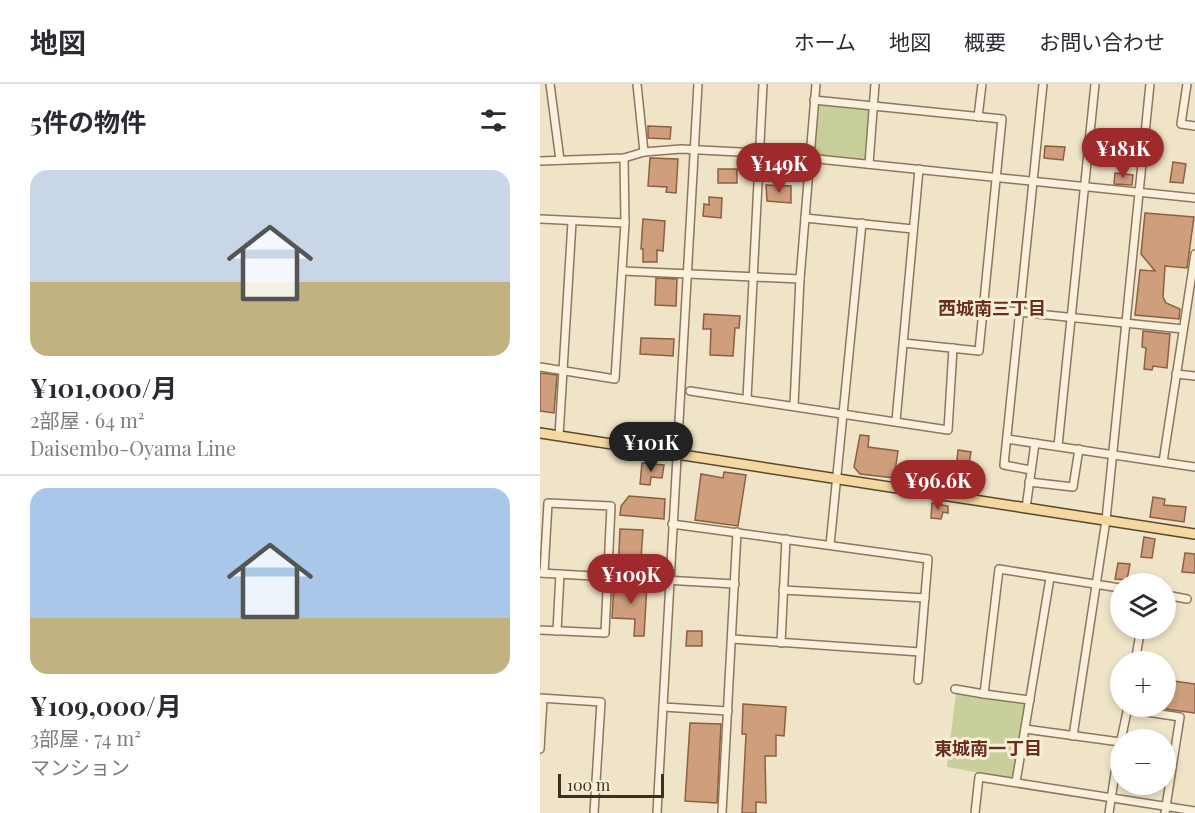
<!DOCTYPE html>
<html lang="ja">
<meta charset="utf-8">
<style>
:root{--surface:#fff;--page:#f7f7f7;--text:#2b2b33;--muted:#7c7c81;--line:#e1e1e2;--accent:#9e2a2b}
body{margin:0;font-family:"Playfair Display","Noto Sans JP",serif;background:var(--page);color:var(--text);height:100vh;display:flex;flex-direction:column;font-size:22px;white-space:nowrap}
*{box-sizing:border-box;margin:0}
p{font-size:20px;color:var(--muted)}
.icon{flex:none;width:33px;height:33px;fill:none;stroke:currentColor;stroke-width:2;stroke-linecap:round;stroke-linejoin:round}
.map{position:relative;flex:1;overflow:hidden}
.sheet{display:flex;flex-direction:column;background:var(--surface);width:540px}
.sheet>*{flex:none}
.controls{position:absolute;left:570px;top:489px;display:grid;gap:12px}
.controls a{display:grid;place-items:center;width:66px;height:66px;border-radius:50%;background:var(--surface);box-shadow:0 3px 9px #0003;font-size:30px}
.scale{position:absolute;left:18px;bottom:15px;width:106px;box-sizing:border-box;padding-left:6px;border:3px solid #3d2e20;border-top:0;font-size:16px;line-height:21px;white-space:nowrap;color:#3d2e20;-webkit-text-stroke:4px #f7eed8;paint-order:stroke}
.price{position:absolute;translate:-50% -51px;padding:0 14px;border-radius:21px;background:var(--accent);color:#fff;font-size:20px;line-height:39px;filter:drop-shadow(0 2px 3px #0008)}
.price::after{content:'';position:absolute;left:50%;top:36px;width:18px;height:14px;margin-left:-9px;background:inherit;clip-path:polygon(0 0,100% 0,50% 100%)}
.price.current{background:#222;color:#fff}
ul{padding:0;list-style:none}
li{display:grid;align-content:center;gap:12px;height:318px;padding:0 30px}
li+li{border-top:2px solid var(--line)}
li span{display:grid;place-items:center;height:186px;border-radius:18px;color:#555}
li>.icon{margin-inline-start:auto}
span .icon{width:108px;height:108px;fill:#fffc;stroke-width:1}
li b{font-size:26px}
h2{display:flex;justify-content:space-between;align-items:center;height:72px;padding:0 30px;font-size:26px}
header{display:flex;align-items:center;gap:36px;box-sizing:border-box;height:84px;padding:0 30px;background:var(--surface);border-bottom:2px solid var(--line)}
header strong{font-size:28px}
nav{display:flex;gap:33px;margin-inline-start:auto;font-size:21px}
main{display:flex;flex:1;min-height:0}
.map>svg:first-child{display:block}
.green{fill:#c9cf9b}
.building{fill:#cf9f7d;stroke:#8d5f41;stroke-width:1.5}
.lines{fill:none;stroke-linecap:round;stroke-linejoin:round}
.minor-casing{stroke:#8d765c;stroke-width:10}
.major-casing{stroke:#5b4430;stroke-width:12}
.minor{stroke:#faf1dc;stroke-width:7}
.major{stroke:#f3d9a0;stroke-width:9}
.labels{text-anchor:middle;stroke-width:6;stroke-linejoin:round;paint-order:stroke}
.neighbourhood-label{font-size:18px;font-weight:bold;fill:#6b2e1e;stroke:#f7eed8}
</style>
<header>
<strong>地図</strong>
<nav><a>ホーム</a><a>地図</a><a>概要</a><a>お問い合わせ</a></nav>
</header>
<main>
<section class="sheet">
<h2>5件の物件<svg class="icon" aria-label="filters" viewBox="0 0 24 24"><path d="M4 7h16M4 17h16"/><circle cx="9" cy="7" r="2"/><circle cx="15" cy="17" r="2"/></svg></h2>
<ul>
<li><span style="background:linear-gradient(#c9d6e8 60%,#c2b280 0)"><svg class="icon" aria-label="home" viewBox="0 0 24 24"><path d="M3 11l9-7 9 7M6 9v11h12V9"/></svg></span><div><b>¥101,000/月</b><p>2部屋 · 64 m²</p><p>Daisembo-Oyama Line</p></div></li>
<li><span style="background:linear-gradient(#a9c7e8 70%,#c2b280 0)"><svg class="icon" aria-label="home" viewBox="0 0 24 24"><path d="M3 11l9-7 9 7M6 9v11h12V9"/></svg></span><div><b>¥109,000/月</b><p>3部屋 · 74 m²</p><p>マンション</p></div></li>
</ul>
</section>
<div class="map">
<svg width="655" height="729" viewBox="0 0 655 729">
<rect width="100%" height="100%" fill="#f0e4c8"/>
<!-- green -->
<g class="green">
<polygon points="277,20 330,25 325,77 272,72"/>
<polygon points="416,609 486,618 474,695 407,683"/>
</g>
<!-- building -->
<g class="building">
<polygon points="108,42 131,43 130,55 108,54"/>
<polygon points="505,62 525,63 523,76 504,74"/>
<polygon points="110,74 138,75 136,109 126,108 127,103 108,102"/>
<polygon points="633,78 646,80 643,99 630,98"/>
<rect x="178" y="85" width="19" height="14"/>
<polygon points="575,89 593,91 592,101 574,100"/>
<polygon points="226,101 251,102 251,119 227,117"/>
<polygon points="169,113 182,114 181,134 163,132 164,120 169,121"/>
<polygon points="605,129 654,133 647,184 625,182 623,213 626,219 640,225 639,235 595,231 600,186 615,187 601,170"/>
<polygon points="103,135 125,137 123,167 117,166 117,178 103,178 103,165 101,165"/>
<polygon points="116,194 137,195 136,222 115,221"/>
<polygon points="164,230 200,232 199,244 195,244 193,272 170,271 171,245 163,245"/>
<polygon points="603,247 630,250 627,284 613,282 612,286 604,285 606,264 602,263"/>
<polygon points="101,254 134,255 133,272 100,270"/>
<polygon points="0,289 17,291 14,329 0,327"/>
<polygon points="320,351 329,352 328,363 358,367 354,394 320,390 314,383"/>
<polygon points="418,366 431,368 425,404 414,403"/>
<polygon points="102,379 124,381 122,394 111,393 110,401 100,400"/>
<polygon points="184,388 206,391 198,442 155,436 161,390 183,394"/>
<polygon points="89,412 125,415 124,435 80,431 81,422"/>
<polygon points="613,413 625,415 624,421 646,423 644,438 610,433"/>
<polygon points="392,419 408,422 408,429 403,428 401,435 391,434"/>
<polygon points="80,445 103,446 100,489 78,488"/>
<polygon points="604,453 615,455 612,474 601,473"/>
<polygon points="645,469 655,470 655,489 642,488"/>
<polygon points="578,479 590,480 587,496 575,495"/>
<polygon points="74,499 107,501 104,552 94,552 95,535 72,534"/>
<polygon points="147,547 162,547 162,562 146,562"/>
<polygon points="627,596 655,600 655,629 626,625"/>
<polygon points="203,620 246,623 244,652 236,651 236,672 225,672 226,719 216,718 216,729 202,729 206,650 202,650"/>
<polygon points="150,639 181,640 177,719 145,717"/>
</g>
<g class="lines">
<defs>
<g id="minor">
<polyline points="10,0 20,76"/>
<polyline points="97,0 104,68"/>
<polyline points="647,0 641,40 655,42"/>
<polyline points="274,16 462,35 439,267 364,259"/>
<polyline points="438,33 442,0"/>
<polyline points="0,77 84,74 104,68 141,65 219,69 655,114"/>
<polyline points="329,80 335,0"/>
<polyline points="265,134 373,145"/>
<polyline points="0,135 85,139"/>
<polyline points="83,187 260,195"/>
<polyline points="450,225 643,245"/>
<polyline points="0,283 75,295 85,139 84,74"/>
<polyline points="636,290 655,292"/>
<polyline points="150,307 408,346 413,264"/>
<polyline points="207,315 223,0"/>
<polyline points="254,321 260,195 276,0"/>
<polyline points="356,337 379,85"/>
<polyline points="19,352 32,138"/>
<polyline points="467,355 655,383"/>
<polyline points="518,362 555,0"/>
<polyline points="623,378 655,170"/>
<polyline points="491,386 464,381 503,0"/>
<polyline points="489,398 533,403 539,365"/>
<polyline points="486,424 495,359"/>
<polyline points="132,440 388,475 378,596"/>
<polyline points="290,461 322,139"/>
<polyline points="0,489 195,500"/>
<polyline points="243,506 385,514"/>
<polyline points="626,511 647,515"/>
<polyline points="0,546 65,549 71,422 8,419 4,489"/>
<polyline points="17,547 20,490"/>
<polyline points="192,555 380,568"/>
<polyline points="241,559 246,455"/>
<polyline points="595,578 601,544"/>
<polyline points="415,605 444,610"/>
<polyline points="0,614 61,618 54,729"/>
<polyline points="490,616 444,610 459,485 580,504"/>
<polyline points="123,623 188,627"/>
<polyline points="587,625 640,633 625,729"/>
<polyline points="485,645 580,658"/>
<polyline points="533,652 566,436 610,0"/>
<polyline points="581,656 588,623"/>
<polyline points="0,665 3,615"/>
<polyline points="476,698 510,494"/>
<polyline points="117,729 158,0"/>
<polyline points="182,729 197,448"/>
<polyline points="435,729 439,693 655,727"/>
<polyline points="569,729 580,656"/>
</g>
<polyline id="major" points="0,349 655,450"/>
</defs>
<!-- minor casing -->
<use href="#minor" class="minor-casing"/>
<!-- major casing -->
<use href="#major" class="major-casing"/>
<!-- minor -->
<use href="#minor" class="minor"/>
<!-- major -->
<use href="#major" class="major"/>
</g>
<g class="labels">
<!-- neighbourhood labels -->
<g class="neighbourhood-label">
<text x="452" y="231">西城南三丁目</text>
<text x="448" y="671">東城南一丁目</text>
</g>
</g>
</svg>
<div class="controls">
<a><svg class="icon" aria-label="layers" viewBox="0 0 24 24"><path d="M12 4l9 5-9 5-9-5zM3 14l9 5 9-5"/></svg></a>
<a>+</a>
<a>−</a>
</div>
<div class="scale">100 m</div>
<b class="price" style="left:583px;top:95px">¥181K</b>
<b class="price" style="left:239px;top:110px">¥149K</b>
<b class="price current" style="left:111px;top:389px">¥101K</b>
<b class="price" style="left:398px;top:427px">¥96.6K</b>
<b class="price" style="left:91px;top:521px">¥109K</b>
</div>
</main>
